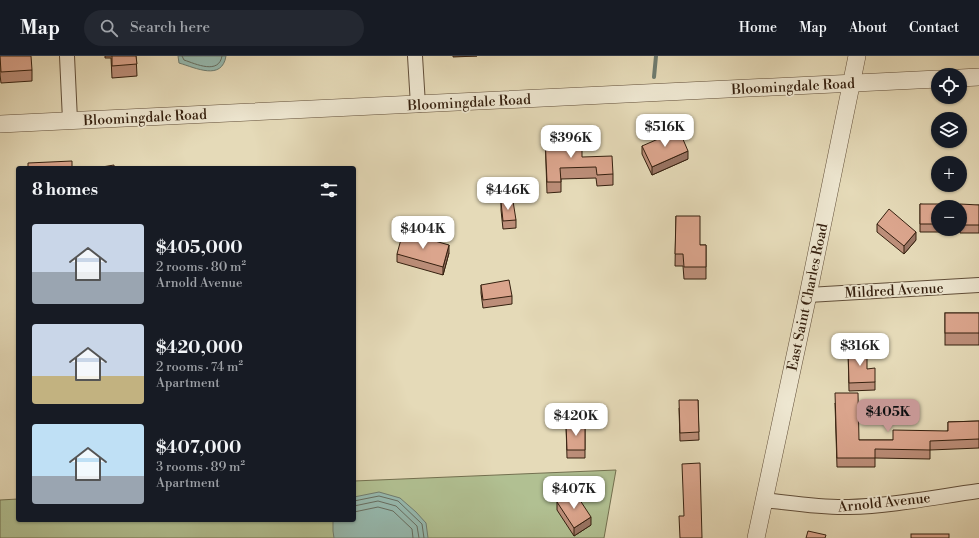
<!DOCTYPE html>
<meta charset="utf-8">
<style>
:root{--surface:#171b24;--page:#242831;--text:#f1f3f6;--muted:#9ea1a6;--line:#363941;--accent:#c59692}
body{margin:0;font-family:"Libre Bodoni",serif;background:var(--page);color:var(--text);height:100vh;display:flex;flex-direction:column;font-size:15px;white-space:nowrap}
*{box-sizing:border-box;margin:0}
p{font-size:13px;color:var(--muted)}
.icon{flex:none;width:22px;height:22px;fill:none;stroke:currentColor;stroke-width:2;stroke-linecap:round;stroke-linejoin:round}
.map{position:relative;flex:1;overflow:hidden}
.drawer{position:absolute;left:16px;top:110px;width:340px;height:356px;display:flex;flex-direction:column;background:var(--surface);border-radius:4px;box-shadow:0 1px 3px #0004}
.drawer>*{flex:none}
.controls{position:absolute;left:931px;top:12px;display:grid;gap:8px}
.controls a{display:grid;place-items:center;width:36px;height:36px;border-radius:50%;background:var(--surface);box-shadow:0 1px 3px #0004;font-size:20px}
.price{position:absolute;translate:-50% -34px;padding:0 9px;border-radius:8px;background:#fff;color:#222;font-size:13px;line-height:26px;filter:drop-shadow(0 1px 2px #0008)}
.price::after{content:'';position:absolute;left:50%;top:24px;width:12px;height:9px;margin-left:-6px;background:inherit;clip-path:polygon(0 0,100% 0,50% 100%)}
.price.selected{background:var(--accent);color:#111}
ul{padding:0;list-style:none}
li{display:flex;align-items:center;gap:12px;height:100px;padding:0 16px}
li span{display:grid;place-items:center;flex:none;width:112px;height:80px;border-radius:4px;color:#555}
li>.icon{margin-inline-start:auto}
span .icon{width:48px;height:48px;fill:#fffc;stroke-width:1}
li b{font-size:17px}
h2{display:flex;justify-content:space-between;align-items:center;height:48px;padding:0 16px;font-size:17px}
header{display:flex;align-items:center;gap:24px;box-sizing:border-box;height:56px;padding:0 20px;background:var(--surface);border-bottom:1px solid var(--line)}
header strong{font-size:19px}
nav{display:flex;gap:22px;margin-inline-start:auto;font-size:14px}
.search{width:280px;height:36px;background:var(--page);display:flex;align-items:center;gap:10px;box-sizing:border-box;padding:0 14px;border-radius:22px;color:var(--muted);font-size:15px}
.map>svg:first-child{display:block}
.green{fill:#b1c092;stroke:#737050}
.water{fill:#96bab0;stroke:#6f7c70}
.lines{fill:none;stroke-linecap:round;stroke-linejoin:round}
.shore{stroke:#666d60;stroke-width:1}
.stream{stroke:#6f7c70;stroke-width:4}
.minor-casing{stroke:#614e39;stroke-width:16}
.tertiary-casing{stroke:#614e39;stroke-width:18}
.minor{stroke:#eee7d1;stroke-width:14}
.tertiary{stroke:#eee7d1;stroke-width:17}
.wall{fill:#bc8e79;stroke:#35200f}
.shaded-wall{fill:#997463;stroke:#35200f}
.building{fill:#dba58d;stroke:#35200f}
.labels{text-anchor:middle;stroke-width:3.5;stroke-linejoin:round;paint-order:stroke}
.street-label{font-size:14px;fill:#35200f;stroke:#eee7d1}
</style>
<header>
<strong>Map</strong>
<div class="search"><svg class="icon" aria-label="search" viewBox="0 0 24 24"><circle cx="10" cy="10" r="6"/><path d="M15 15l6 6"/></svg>Search here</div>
<nav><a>Home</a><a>Map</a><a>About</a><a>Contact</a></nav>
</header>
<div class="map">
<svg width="979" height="482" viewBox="0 0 979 482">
<rect width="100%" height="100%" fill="#e5dab8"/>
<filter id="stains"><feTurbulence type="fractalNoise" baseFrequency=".005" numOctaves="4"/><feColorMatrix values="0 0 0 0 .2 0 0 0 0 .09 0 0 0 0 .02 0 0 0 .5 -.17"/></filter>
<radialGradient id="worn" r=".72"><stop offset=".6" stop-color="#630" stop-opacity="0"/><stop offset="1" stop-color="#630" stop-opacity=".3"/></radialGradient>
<!-- green -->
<polygon class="green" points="616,414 604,482 0,482 0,444 18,443 18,464 354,464 354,425"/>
<!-- water -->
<g class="water">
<path d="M178 0H226C222 25 196 12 179 7Z"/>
<polygon points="379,436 400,442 416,456 426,467 428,482 334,482 333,475 333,464 354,464 354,441"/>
</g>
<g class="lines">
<!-- shore -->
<g class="shore">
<path d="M182 0 184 4C196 8 219 19 222 0"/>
<polyline points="354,445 379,440 398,445 422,468 424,482"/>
<polyline points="354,450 378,445 396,450 417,470 419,482"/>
<polyline points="354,456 378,451 393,455 412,473 413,482"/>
</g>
<!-- stream -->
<polyline class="stream" points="654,21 656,0"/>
<defs>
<g id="minor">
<polyline points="67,0 70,64"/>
<polyline points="415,0 418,49"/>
<polyline points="808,239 979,229"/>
<path d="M764 444C792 447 821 452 849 451 892 450 936 441 979 435"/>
</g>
<g id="tertiary">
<polyline points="960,22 979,21"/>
<polyline points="0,68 938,23"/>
<polyline points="756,482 808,239 857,0"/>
</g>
</defs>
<!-- minor casing -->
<use href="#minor" class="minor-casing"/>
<!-- tertiary casing -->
<use href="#tertiary" class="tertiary-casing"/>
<!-- minor -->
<use href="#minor" class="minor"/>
<!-- tertiary -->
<use href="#tertiary" class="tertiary"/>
</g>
<!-- wall -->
<g class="wall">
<polygon points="0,0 32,14 32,25 1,27 0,19"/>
<polygon points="105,0 136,0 137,20 112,22 111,2 105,2"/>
<polygon points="453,0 477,0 453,1"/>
<polygon points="545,79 563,91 613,118 613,129 597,130 596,122 561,123 561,136 547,137"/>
<polygon points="642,90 688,103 652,119 642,98"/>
<polygon points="501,146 516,164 516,172 503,173 501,154"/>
<polygon points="920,148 938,151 938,173 939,173 939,176 920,176"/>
<polygon points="979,149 979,177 960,177 960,151"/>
<polygon points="676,160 700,189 706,189 706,223 684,223 683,210 675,210"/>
<polygon points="877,168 916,184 904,198 877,176"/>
<polygon points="449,197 443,219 397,206 397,198"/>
<polygon points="481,229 512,240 512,248 483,252 481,237"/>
<rect x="945" y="257" width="34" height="32"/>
<polygon points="848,293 867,313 875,326 875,334 849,335"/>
<polygon points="698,344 699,384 680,385 679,352"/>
<polygon points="835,347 859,384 893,384 948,375 948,366 979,365 979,392 930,394 930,403 875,402 875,411 837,411"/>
<polygon points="585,367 585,402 567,402 566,368"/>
<polygon points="557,446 591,469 574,480 557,454"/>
</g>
<!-- shaded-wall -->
<g class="shaded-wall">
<polygon points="688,95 688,103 652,119 652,111"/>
<polygon points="916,176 916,184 904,198 904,190"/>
<polygon points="449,189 449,197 443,219 443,211"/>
<polygon points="591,461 591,469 574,480 574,472"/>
</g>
<!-- building -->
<g class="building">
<polygon points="0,0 31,0 32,14 1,16"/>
<polygon points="112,0 136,0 137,8 112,10"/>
<polygon points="679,74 688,95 652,111 642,90"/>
<polygon points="562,78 563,91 582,90 582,101 612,100 613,118 597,119 596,111 560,112 561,126 547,126 545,79"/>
<polygon points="72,105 72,112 28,112 28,107"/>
<polygon points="114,109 114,112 96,112"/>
<polygon points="513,145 516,164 503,165 501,146"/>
<polygon points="920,148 939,148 939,151 938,151 938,168 920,168"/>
<polygon points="960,148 979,149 979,169 960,169"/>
<polygon points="889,153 916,176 904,190 877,168"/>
<polygon points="676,160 700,160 700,189 706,189 706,211 684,211 683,198 675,198"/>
<polygon points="403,176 449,189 443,211 397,198"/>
<polygon points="509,224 512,240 483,244 481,229"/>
<rect x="945" y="257" width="34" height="20"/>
<polygon points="848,293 867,293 867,313 875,312 875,326 849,327"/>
<polygon points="835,337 858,337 859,384 893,384 893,374 948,375 948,366 979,365 979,383 930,385 930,394 875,393 875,402 837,402"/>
<polygon points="679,344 698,344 699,376 680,377"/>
<polygon points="585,367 585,394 567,394 566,368"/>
<polygon points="700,407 702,482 680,482 679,460 684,460 682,408"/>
<polygon points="574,435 591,461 574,472 557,446"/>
<polygon points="808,475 826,479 825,482 806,482"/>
<rect x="911" y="478" width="38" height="4"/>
</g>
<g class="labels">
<!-- street labels -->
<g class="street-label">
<text transform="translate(793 30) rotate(-3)" y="5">Bloomingdale Road</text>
<text transform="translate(469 46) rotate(-3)" y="5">Bloomingdale Road</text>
<text transform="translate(145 61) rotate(-3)" y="5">Bloomingdale Road</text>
<text transform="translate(894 234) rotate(-3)" y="5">Mildred Avenue</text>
<text transform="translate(807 241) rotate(-78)" y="5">East Saint Charles Road</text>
<text transform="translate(884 446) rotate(-6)" y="5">Arnold Avenue</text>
</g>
</g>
<rect width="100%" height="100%" filter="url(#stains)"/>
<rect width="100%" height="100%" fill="url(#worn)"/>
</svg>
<div class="controls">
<a><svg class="icon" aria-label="locate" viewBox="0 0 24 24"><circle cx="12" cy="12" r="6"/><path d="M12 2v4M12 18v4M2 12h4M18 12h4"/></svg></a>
<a><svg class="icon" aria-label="layers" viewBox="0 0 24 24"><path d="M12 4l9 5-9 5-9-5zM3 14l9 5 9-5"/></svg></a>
<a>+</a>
<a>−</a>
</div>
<b class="price" style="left:665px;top:92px">$516K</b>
<b class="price" style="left:571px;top:103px">$396K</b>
<b class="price" style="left:508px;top:155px">$446K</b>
<b class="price" style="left:423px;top:194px">$404K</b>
<b class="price" style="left:860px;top:311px">$316K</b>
<b class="price selected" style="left:888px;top:377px">$405K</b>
<b class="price" style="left:576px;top:381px">$420K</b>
<b class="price" style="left:574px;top:454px">$407K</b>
<section class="drawer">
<h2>8 homes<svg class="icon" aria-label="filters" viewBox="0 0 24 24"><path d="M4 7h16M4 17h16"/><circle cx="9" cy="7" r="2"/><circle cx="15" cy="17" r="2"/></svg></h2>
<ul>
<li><span style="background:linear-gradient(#c9d6e8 60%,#9aa5b1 0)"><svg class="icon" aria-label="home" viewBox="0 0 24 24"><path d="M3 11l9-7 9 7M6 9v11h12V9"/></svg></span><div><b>$405,000</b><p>2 rooms · 80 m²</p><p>Arnold Avenue</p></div></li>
<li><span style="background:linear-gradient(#c9d6e8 65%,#c2b280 0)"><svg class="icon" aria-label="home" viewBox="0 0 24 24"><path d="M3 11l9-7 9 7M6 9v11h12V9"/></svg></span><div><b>$420,000</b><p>2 rooms · 74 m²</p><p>Apartment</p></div></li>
<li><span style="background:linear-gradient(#bfe0f5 65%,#9aa5b1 0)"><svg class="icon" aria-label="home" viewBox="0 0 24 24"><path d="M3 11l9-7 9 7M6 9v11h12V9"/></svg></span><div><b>$407,000</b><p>3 rooms · 89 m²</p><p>Apartment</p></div></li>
</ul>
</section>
</div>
